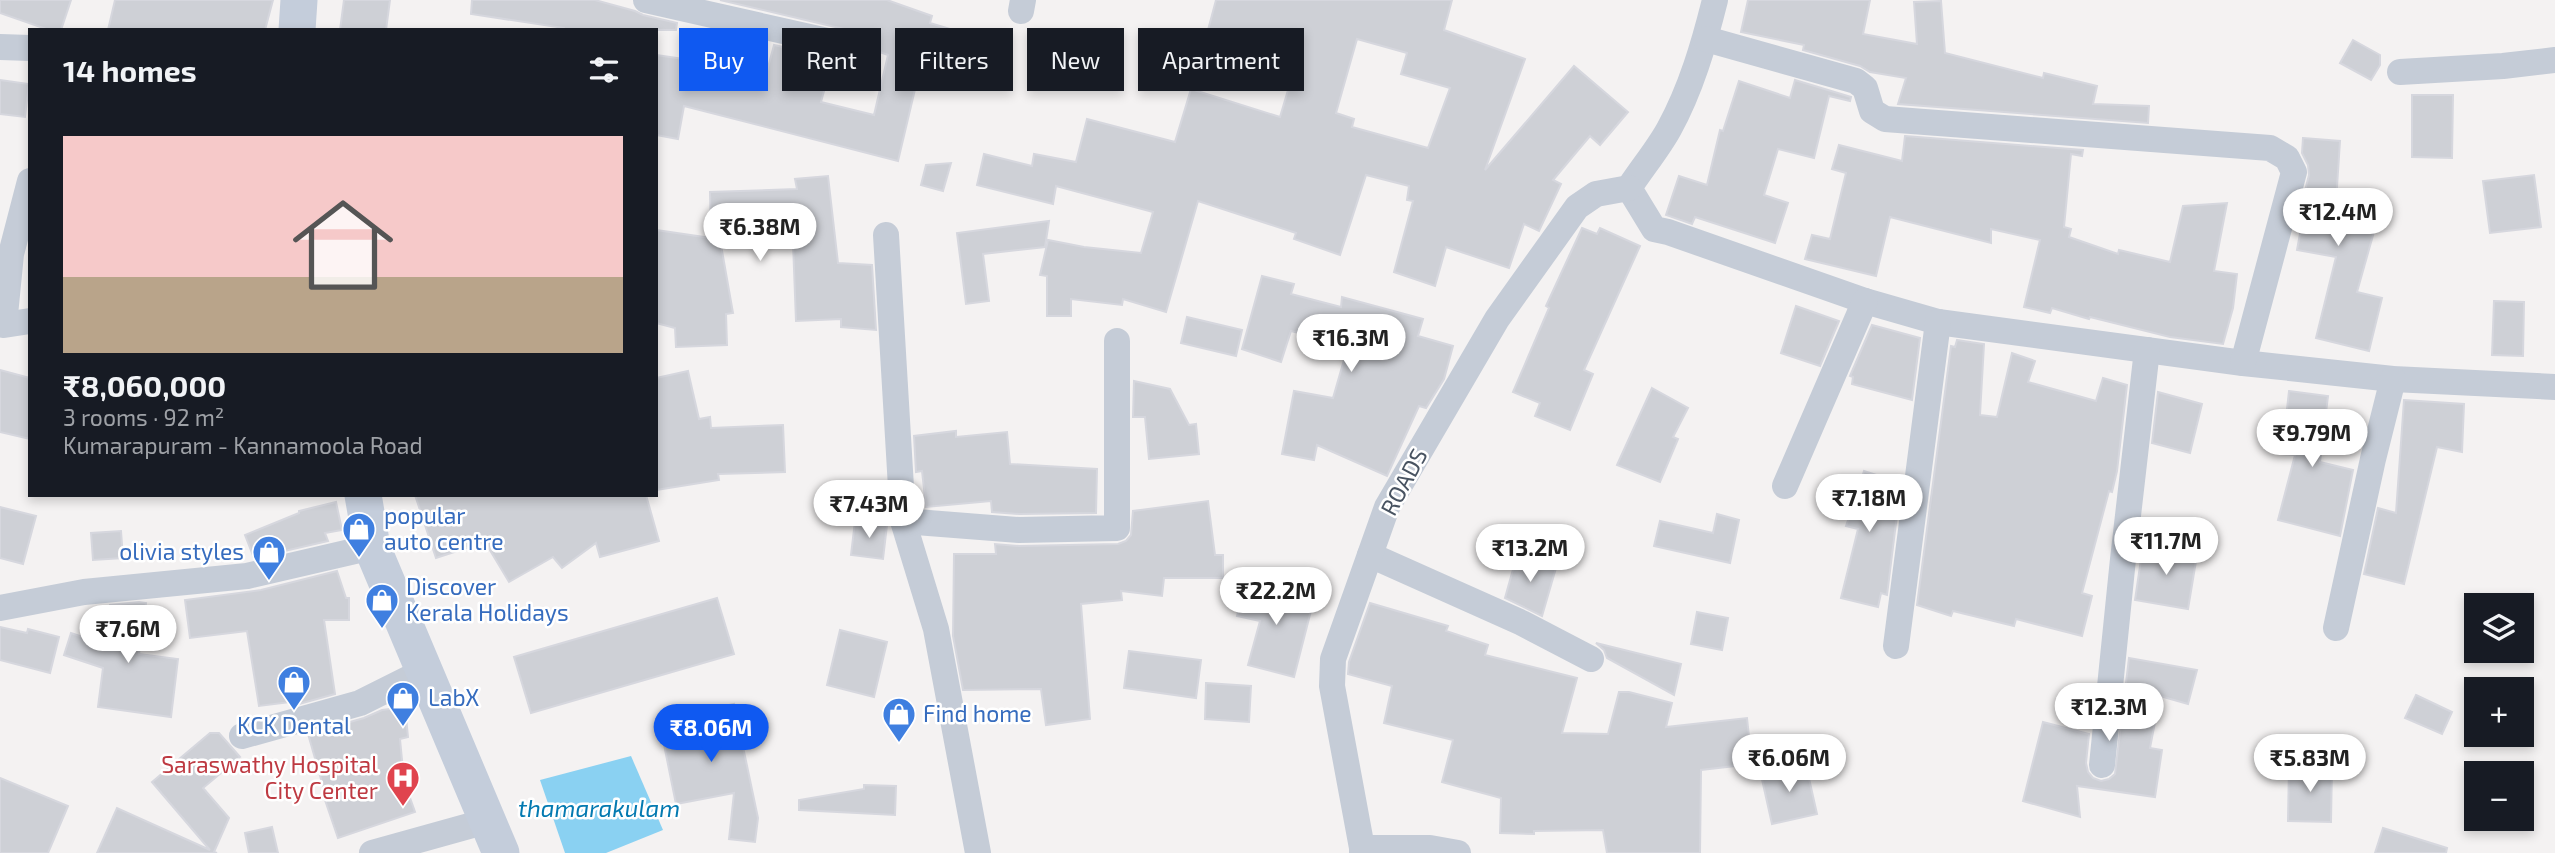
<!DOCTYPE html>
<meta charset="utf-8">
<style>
:root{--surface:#171b24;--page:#242831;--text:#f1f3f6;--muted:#9ea1a6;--line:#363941;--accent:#0f59f1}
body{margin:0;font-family:"Exo 2",sans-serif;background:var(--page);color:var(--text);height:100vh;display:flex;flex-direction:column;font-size:26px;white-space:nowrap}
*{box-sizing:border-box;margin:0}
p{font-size:23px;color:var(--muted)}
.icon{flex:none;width:38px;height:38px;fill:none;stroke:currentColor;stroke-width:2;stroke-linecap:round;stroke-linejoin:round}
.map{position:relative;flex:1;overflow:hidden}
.details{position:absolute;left:28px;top:28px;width:630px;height:469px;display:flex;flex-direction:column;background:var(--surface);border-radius:0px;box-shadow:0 4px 10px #0003}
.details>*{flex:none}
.banner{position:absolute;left:679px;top:28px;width:665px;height:63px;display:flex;gap:14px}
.buttons{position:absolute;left:2464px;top:593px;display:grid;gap:14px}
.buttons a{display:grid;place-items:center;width:70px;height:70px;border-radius:0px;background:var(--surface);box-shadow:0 4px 10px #0003;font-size:35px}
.price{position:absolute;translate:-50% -60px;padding:0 16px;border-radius:24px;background:#fff;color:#222;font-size:23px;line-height:46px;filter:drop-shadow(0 2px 4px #0008)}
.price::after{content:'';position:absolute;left:50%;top:42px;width:21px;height:16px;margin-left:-10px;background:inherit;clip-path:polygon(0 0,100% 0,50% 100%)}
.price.active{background:var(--accent);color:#fff}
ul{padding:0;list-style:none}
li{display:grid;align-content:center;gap:14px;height:371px;padding:0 35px}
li+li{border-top:2px solid var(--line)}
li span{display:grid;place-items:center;height:217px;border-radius:0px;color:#555}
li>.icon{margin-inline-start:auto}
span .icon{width:126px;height:126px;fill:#fffc;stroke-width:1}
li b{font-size:30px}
h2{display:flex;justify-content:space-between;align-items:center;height:84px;padding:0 35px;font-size:30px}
.chip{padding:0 24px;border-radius:0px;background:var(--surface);box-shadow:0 4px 10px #0003;font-size:24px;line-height:63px}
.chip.active{background:var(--accent);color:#fff}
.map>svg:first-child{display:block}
.water{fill:#8ad1f2}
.building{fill:#ced0d6;stroke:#d6d7de;stroke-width:2;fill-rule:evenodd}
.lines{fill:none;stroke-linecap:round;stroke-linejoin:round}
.minor{stroke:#c5ccd7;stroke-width:26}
.secondary{stroke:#c4cddb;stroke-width:37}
.labels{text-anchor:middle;stroke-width:5;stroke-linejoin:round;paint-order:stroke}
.street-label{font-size:23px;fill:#485361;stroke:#fff}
.shop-label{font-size:23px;fill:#366cbe;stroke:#fff;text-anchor:start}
.health-label{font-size:23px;fill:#be3a42;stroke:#fff;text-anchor:end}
.water-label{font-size:24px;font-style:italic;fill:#047ab1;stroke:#fff}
</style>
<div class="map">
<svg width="2555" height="853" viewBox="0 0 2555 853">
<rect width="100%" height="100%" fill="#f4f2f2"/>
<!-- water -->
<polygon class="water" points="631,756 663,830 606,853 565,853 540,780"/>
<!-- building -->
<g class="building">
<polygon points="0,0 71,0 61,30 49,30 0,13"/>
<polygon points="115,0 273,0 265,30 108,30"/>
<polygon points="344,0 390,0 386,30 340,30"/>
<polygon points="472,0 595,0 635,11 643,15 677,23 676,30 564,30 564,28 471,14"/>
<polygon points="720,0 887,0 932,16 930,23 993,42 980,83 921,64 898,161 684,106 678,139 656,135 656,55 691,60 690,67 763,86 774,45 833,58 821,102 874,115 888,55 860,45 856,34 848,30"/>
<path d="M1216 0H1452L1444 30 1525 59 1485 170 1574 66 1628 112 1600 145 1590 136 1553 180 1561 184 1539 231 1524 224 1509 268 1446 247 1435 286 1394 272 1413 201 1407 200 1409 186 1366 175 1340 255 1294 239 1296 233 1198 201 1166 312 1123 299 1122 305 1071 299V316H1047V276L1040 275 1048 240 1084 247 1141 253 1153 212 1056 186 1053 204 977 185 984 154 1032 166 1034 154 1076 162 1087 119 1175 142 1191 89 1280 117 1299 53 1208 30ZM1357 39 1407 53 1401 74 1450 88 1428 148 1352 127 1354 119 1336 113Z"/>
<polygon points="1748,0 1870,0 1863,34 1917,44 1914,2 1941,1 1945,53 2043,78 2044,73 2097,86 2093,104 2149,106 2148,123 1898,104 1906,78 1870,72 1860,66 1803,50 1804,45 1741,32"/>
<polygon points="2353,40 2380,55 2380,65 2371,80 2340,63"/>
<polygon points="0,80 29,84 25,117 0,114"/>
<polygon points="1795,80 1851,97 1850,101 1829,96 1814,158 1778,149 1764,195 1788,203 1775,243 1695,217 1692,224 1666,215 1679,176 1707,185 1720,130 1723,131 1739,81 1790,98"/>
<polygon points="2412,95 2453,95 2452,158 2412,157"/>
<polygon points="1905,136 2083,150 2082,156 2071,154 2064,227 2071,229 2069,237 2118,254 2119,250 2170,262 2183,206 2227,203 2214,271 2237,274 2233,308 2223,344 2170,337 2090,317 2089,319 2052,308 2050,313 2024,307 2040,240 1991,229 1991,243 1890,217 1876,276 1805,259 1812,235 1830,239 1846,173 1832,169 1839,145 1902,161"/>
<polygon points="2303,138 2340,141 2336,202 2379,214 2357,292 2382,298 2369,351 2316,338 2336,257 2297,250 2302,223 2297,222 2309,175 2308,165 2302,153"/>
<polygon points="951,163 943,191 921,185 926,165"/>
<polygon points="2534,175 2541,227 2490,233 2483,181"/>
<polygon points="828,176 838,263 872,265 876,330 841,327 841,319 796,321 793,243 721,245 733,313 726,314 727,345 676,347 675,328 656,323 656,230 711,238 710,192 797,189 795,179"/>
<polygon points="1049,221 1045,247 983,254 989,301 966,304 957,233"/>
<polygon points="1582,228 1597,234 1600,228 1640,246 1584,370 1593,374 1570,430 1535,416 1540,403 1513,392 1549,308 1546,306"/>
<polygon points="1262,276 1294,284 1291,294 1341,307 1342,297 1423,319 1418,336 1453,346 1444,379 1426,408 1419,406 1387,476 1317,445 1314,460 1282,454 1294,391 1333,398 1348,346 1291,331 1281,362 1242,349"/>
<polygon points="2494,301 2524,302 2523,356 2492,355"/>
<polygon points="1796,306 1839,321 1820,366 1781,353"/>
<polygon points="1187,317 1242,330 1236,356 1181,343"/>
<polygon points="1872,325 1920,338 1912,400 1852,384 1853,377 1850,376"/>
<polygon points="1957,340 1984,344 1980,415 1997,417 2012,353 2035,361 2028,382 2096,401 2103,378 2127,385 2117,471 2112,492 2109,491 2082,593 2092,596 2082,636 2016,619 2014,626 1953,611 1951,616 1917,605 1951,346 1955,347"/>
<polygon points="0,370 30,378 30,439 0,432"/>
<polygon points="688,371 699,419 710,417 711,428 783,425 785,472 718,474 719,480 656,490 656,378"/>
<polygon points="1134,381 1170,389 1189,425 1196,424 1199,454 1149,459 1145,417 1133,417"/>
<polygon points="1652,388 1688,408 1673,437 1678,439 1660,482 1617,465"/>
<polygon points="2289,391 2328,396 2320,462 2353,470 2340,536 2278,520 2295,455 2282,454"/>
<polygon points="2158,392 2202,404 2190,453 2152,443"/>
<polygon points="2404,400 2464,404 2462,452 2437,447 2404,584 2364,574 2378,508 2396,513"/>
<polygon points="956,431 956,437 1007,432 1010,464 1097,469 1096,513 1019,514 992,512 991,501 926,507 922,471 916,472 914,436"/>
<polygon points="1864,471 1901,483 1887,595 1881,593 1878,607 1841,598 1858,529 1846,526 1853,506 1827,498 1834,476 1860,484"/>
<polygon points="415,495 646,495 659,541 600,557 596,543 562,568 553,557 509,582 485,542 436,558"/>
<polygon points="1208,501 1215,555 1223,555 1223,578 1164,578 1162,596 1121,591 1122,600 1081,604 1090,719 1046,725 1041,689 963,690 953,636 954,554 996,554 995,544 1019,546 1118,544 1126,541 1131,535 1133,511"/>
<polygon points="336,502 342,530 325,533 328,541 254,558 245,535 299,513 299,511"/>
<polygon points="0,507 36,516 23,564 0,558"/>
<polygon points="1717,514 1739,520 1730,563 1654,546 1660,521 1713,533"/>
<polygon points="855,521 887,525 883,559 851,555"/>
<polygon points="121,531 123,558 93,560 91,533"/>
<polygon points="2143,546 2197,555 2188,609 2135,600"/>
<polygon points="1517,555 1556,568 1542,616 1505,598"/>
<polygon points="337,571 346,598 349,598 349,620 324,620 335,694 299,704 298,701 259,706 247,631 190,638 185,600 261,590"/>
<polygon points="1246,582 1314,599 1294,677 1248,665 1260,621 1237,616"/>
<polygon points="717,598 734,654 531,713 514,657"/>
<polygon points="139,602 146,603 139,654 178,659 171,717 98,707 103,668 64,655 71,633 104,644 110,605"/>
<polygon points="1370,603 1448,626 1446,631 1488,645 1485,655 1577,678 1562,733 1608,734 1619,692 1629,692 1672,703 1666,727 1747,718 1752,764 1701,770 1700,853 1607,853 1603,830 1534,831 1534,834 1500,833 1501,798 1442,782 1453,740 1384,723 1392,686 1348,674 1349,662"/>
<polygon points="1697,612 1728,618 1722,650 1691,644"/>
<polygon points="0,627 27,633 28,629 59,637 50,673 0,660"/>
<polygon points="840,630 887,642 874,697 827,685"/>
<polygon points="1596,643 1681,664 1674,695 1607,658 1604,650"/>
<polygon points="1129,651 1201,660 1196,698 1124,688"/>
<polygon points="2129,658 2197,670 2188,704 2160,696 2150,748 2162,750 2155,797 2077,786 2080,817 2023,801 2043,722 2089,734 2086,763 2088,772 2093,778 2101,781 2109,779 2115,774"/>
<polygon points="1206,683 1251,686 1249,722 1205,719"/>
<polygon points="2416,695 2452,712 2442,734 2405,718"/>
<polygon points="734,704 758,818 755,842 729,839 734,793 676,804 659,720"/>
<polygon points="405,707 408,737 400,739 404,781 415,812 338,838 325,800 327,800 308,734 364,718 382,710"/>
<polygon points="210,733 219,733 240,757 203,788 229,818 214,852 217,853 97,853 117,808 210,850 152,782"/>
<polygon points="1806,765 1817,814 1772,824 1761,775"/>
<polygon points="2289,765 2332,766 2331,822 2288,821"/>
<polygon points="0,778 68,806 48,853 0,853"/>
<polygon points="864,785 896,786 895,815 799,810 799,800 864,789"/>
<polygon points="272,827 278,853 249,853 245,833"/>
<polygon points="2383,828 2447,848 2446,853 2375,853"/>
</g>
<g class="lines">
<!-- minor -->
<g class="minor">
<polyline points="646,0 845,45"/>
<path d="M1715 0C1704 44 1691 89 1669 129 1658 149 1642 168 1629 188L1654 229 1668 232 1865 301 1938 322 2243 363 2393 379 2555 387"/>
<polyline points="1021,11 1023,0"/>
<polyline points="1706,39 1856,81 1865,88 1872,111 1885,119 2270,148 2287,158 2294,172 2243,363"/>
<polyline points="0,47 30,48"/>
<polyline points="2400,72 2503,66 2555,60"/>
<polyline points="30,181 11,254 4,325 30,321"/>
<polyline points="886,235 903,521 936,629 978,853"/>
<polyline points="1785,486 1865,301"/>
<polyline points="903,521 1019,530 1117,528 1117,341"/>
<polyline points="1370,555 1522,623 1591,659"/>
<polyline points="0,608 84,592 247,576 372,547"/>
<polyline points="2336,628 2373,459 2393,379"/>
<polyline points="1896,646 1938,322"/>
<polyline points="242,736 360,703 424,671"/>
<polyline points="2102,765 2123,559 2147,350"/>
<polyline points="1362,848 1332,686 1333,659 1387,507 1497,319 1577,207 1596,194 1629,188"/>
<polyline points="372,853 487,821"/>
<polyline points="1362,853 1362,848 1430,848 1458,853"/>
</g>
<!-- secondary -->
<g class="secondary">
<polyline points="297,30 299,0"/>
<polyline points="363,495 372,547 501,853"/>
</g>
</g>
<!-- icons -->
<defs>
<symbol id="shop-pin" viewBox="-11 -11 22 30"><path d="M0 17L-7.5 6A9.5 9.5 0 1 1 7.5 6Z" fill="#3f7fe0" stroke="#fff"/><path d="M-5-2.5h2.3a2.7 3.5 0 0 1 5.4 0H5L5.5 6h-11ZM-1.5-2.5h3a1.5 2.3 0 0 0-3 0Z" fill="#fff"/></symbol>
<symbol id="hospital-pin" viewBox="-11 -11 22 30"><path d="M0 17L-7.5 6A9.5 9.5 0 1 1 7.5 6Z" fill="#e0444e" stroke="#fff"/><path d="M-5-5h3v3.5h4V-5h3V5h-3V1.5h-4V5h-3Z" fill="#fff"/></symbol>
</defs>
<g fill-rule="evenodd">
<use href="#shop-pin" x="340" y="510" width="38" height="52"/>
<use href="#shop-pin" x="250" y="533" width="38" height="52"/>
<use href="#shop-pin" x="363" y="581" width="38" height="52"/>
<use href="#shop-pin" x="275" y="663" width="38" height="52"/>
<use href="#shop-pin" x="384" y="679" width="38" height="52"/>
<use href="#shop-pin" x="880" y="695" width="38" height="52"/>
<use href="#hospital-pin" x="384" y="759" width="38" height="52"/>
</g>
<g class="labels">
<!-- street labels -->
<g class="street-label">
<text transform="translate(1404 482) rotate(-62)" y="8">ROADS</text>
</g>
<!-- shop labels -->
<g class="shop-label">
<text x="384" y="524">popular<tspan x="384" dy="26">auto centre</tspan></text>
<text x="244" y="560" text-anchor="end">olivia styles</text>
<text x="406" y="595">Discover<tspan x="406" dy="26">Kerala Holidays</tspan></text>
<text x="428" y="706">LabX</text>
<text x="923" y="722">Find home</text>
<text x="294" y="734" text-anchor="middle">KCK Dental</text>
</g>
<!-- health labels -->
<g class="health-label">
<text x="378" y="773">Saraswathy Hospital<tspan x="378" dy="26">City Center</tspan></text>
</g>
<!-- water labels -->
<g class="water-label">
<text x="599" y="817">thamarakulam</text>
</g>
</g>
</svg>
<div class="buttons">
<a><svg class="icon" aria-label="layers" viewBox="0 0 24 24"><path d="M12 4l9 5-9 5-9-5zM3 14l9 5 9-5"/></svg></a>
<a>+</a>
<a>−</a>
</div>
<b class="price" style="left:2338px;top:248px">₹12.4M</b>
<b class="price" style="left:760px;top:263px">₹6.38M</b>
<b class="price" style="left:1351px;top:374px">₹16.3M</b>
<b class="price" style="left:2312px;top:469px">₹9.79M</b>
<b class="price" style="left:1869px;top:534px">₹7.18M</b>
<b class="price" style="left:869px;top:540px">₹7.43M</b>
<b class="price" style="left:2166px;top:577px">₹11.7M</b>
<b class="price" style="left:1530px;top:584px">₹13.2M</b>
<b class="price" style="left:1276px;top:627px">₹22.2M</b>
<b class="price" style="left:128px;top:665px">₹7.6M</b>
<b class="price" style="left:2109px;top:743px">₹12.3M</b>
<b class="price active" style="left:711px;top:764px">₹8.06M</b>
<b class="price" style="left:1789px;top:794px">₹6.06M</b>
<b class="price" style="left:2310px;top:794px">₹5.83M</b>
<div class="banner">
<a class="chip active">Buy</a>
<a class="chip">Rent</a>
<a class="chip">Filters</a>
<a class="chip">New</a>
<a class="chip">Apartment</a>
</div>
<section class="details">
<h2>14 homes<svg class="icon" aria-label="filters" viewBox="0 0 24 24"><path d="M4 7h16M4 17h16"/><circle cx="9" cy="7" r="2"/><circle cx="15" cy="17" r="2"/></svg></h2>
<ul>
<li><span style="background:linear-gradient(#f6c9c9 65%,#b9a48a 0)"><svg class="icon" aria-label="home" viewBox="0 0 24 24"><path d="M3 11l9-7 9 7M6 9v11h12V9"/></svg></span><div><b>₹8,060,000</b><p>3 rooms · 92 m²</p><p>Kumarapuram - Kannamoola Road</p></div></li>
</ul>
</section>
</div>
